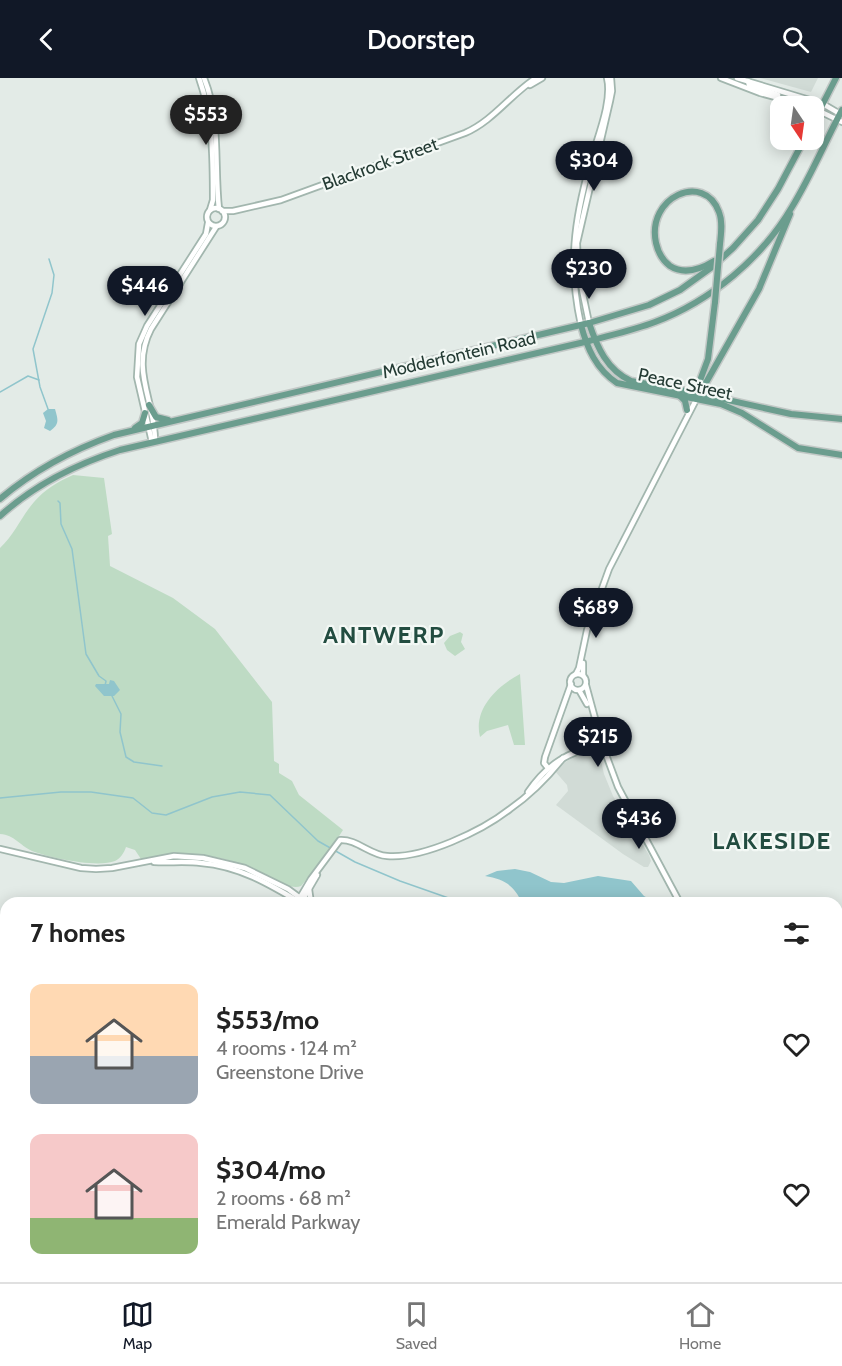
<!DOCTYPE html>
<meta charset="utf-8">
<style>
:root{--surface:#fff;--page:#f6f6f6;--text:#222;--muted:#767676;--line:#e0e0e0;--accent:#111827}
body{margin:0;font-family:Cabin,sans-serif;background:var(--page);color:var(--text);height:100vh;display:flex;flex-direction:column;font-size:22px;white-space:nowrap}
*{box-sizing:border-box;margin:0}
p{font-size:20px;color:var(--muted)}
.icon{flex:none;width:33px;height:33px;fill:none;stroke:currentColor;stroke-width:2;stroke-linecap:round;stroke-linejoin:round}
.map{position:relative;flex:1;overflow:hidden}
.side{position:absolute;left:0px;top:819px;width:843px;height:386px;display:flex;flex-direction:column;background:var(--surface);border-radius:18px 18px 0 0;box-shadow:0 3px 15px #0003}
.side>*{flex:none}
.needle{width:39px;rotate:167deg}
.tools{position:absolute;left:770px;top:18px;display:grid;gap:12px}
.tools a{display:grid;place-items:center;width:54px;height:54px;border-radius:12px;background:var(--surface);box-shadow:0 3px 15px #0003;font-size:30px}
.price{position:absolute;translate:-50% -51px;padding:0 14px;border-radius:21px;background:var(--accent);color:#fff;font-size:20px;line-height:39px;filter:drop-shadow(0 2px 3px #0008)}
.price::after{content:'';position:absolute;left:50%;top:36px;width:18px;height:14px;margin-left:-9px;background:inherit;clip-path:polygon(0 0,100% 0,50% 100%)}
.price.current{background:#222;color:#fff}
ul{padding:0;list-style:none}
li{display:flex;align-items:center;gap:18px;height:150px;padding:0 30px}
li span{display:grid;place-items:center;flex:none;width:168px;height:120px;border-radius:12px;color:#555}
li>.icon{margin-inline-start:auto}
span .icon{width:72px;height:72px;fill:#fffc;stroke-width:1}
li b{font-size:26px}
h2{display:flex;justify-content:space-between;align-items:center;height:72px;padding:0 30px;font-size:26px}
header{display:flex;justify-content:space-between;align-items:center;height:78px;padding:0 30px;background:var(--accent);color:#fff;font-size:27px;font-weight:600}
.tabs{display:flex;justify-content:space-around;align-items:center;height:84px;border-top:2px solid var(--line);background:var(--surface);font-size:16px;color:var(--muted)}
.tabs a{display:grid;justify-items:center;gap:3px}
.tabs .current{color:var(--accent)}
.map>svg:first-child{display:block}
.built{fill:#d1dbd6}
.green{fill:#bedbc4}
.water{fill:#90c5cc}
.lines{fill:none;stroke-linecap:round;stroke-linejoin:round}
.stream{stroke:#90c5cc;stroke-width:1.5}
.secondary-casing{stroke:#a2b6ae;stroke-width:8}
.primary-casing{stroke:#c2c8c6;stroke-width:9}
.secondary{stroke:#fff;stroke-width:4.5}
.primary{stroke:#6b9d8e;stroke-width:6}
.rail-casing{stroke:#5f776f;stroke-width:4}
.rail{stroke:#f3f8f5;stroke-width:1.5;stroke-dasharray:4.5;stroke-linecap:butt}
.primary-bridge-casing{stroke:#c2c8c6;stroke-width:9;stroke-linecap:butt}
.primary-bridge{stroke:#6b9d8e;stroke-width:6}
.labels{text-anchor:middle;stroke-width:4.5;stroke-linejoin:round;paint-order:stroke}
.street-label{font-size:18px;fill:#243b34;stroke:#f3f8f5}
.district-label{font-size:24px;font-weight:bold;letter-spacing:1.5px;fill:#224c40;stroke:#f3f8f5}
</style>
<header><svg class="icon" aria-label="back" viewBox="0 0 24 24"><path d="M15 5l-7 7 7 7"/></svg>Doorstep<svg class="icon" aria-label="search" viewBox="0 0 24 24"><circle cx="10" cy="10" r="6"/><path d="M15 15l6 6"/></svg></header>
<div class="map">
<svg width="842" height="1204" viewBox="0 0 842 1204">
<rect width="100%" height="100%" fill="#e3ebe7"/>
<!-- built -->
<g class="built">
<polygon points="760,0 818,0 811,14"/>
<polygon points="592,673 600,678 604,696 613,718 649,777 651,783 648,789 644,789 623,776 556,727 568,713 567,707 554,692 573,679"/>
</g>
<!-- green -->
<g class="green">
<path d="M73 397 104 400 112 456 108 458 110 488 173 520 215 551 272 624 274 683 279 686V695L292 703 299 717 343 752 324 781 301 808C288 814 255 792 242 787 210 774 174 774 141 781L135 772 126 769C124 775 120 781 115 783 97 790 50 780 32 773 19 767 15 757 0 756V470C15 456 21 439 34 424 44 412 59 403 73 397Z"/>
<polygon points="460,554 463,556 461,564 465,571 455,578 447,572 444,565 450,558"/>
<path d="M520 596 525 667H514L508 647 487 653 480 659C473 631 497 608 520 596Z"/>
</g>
<!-- water -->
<g class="water">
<path d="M48 331H55C58 342 60 346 50 353L44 350 46 343 43 335Z"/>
<polygon points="110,602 114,603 120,612 114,618 104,618 95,608 96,606 109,606"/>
<path d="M515 791 530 794 551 804 564 805 598 798 631 803 644 818 657 825H522C514 807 504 801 485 798L497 793Z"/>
</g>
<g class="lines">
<!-- stream -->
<g class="stream">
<polyline points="0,314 28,298 39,302"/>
<polyline points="48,331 40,309 33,271 52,215 54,197 49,181"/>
<polyline points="58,423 60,425 61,446 72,471 86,576 99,598 106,603 105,608"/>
<polyline points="112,618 121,636 120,654 126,679 134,684 162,688"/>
<polyline points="0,720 61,714 91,714 133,720 152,735 166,737 212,719 240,714 270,717 318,763 355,784 400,803 457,823"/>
<polyline points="837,1062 842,1067"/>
</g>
<defs>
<g id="secondary">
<path d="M199 0C213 39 213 82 213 122L210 132"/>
<path d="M204 0C221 42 214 87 219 131"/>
<polyline points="721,0 760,15 809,28"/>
<polyline points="737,0 823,26 842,37"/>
<polyline points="748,3 749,7 778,17"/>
<polyline points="530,7 542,0"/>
<polyline points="813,30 842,44"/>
<circle cx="216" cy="139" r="9"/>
<path d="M222 133H233L281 122 465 55C493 43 511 16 536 0"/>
<polyline points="589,245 578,192 577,165 610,23 612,13 611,0"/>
<path d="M581 247C568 188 574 143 590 86 596 62 613 24 607 0"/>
<path d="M155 363C155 322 130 292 151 251L216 149"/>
<polyline points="152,364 137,299 139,266 147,248 206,156 208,145"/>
<polyline points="583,585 583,597"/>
<circle cx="578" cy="604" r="8"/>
<polyline points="576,596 579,590 587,552 609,491 697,320"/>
<polyline points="586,607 602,666 618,709 680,825"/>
<polyline points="579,612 587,626"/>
<polyline points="589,668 594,664 596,656"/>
<polyline points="548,690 544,685 545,679 571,606"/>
<path d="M528 714C548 685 568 674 602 666"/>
<polyline points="0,771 81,790 96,791 112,790 174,778 203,780 245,790 288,811 307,825"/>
<path d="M154 784C169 785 185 783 201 785 239 788 269 806 301 825"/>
<polyline points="309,811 311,825"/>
<polyline points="303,821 317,797"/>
<path d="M298 823 311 801 340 762C357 761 370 777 387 778 423 781 482 753 510 731 530 717 548 699 563 680"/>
<polyline points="837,898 842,897"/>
</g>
<g id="primary">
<polyline points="807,28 808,28"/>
<polyline points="813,45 836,0"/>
<path d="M714 183C701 191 684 197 670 188 662 182 658 174 656 165 646 119 704 93 719 134 723 144 721 156 720 166"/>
<path d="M589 245C597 269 607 292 631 303L696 315 791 336 842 341"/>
<path d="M581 247C587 270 596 291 617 305L721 326 742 335 798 370 842 377"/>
<polyline points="695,316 708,281 715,224"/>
<polyline points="699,317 759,211 790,136"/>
<polyline points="680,318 685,323 687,332"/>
<polyline points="149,327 156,339 168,342"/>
<polyline points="135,350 142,345 145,335"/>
<path d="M0 421C34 392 72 372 114 357L589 245 649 227 680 212 712 189 733 170 758 142 778 111 804 62"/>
<path d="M0 438C34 407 77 386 120 372L589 263C611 257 634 252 655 244 711 223 762 180 792 129 811 98 825 64 842 32"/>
</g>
</defs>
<!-- secondary casing -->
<use href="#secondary" class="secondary-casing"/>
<!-- primary casing -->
<use href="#primary" class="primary-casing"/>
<!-- secondary -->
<use href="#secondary" class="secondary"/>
<!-- primary -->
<use href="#primary" class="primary"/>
<defs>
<g id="rail">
<polyline points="0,874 6,874"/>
<polyline points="837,1101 842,1102"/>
</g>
</defs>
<!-- rail casing -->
<use href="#rail" class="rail-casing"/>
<!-- rail -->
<use href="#rail" class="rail"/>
<defs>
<polyline id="primary-bridge" points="715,224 720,166"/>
</defs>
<!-- primary-bridge casing -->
<use href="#primary-bridge" class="primary-bridge-casing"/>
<!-- primary-bridge -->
<use href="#primary-bridge" class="primary-bridge"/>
</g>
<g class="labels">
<!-- street labels -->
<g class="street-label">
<text transform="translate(380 86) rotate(-20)" y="6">Blackrock Street</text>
<text transform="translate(459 277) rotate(-13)" y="6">Modderfontein Road</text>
<text transform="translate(685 306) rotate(12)" y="6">Peace Street</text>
</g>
<!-- district labels -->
<g class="district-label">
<text x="384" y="565">ANTWERP</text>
<text x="772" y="771">LAKESIDE</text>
</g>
</g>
</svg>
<div class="tools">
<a><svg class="needle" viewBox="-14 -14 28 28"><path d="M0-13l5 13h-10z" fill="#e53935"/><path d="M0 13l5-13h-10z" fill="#767676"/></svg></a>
</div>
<b class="price current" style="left:206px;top:68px">$553</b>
<b class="price" style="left:594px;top:114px">$304</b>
<b class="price" style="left:589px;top:222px">$230</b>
<b class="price" style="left:145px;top:239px">$446</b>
<b class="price" style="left:596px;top:561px">$689</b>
<b class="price" style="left:598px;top:690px">$215</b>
<b class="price" style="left:639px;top:772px">$436</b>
<section class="side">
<h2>7 homes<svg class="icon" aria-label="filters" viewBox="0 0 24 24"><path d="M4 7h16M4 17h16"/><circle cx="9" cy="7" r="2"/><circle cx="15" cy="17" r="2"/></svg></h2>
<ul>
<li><span style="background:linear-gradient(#ffd9b3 60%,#9aa5b1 0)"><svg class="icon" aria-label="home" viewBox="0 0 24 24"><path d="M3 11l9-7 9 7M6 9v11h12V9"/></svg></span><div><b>$553/mo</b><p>4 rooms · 124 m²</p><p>Greenstone Drive</p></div><svg class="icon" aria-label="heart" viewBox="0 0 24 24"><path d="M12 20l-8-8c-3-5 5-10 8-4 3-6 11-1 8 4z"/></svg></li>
<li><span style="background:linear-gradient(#f6c9c9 70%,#8fb573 0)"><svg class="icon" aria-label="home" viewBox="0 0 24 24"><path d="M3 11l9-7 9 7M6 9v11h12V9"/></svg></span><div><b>$304/mo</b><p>2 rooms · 68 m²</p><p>Emerald Parkway</p></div><svg class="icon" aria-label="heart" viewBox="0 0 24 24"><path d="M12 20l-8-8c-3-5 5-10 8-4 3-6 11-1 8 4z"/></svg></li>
</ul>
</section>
</div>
<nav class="tabs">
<a class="current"><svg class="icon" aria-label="map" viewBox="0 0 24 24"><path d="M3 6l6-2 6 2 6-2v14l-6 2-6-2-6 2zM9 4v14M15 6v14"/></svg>Map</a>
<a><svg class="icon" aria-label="saved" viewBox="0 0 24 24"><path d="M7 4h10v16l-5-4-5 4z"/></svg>Saved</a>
<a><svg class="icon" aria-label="home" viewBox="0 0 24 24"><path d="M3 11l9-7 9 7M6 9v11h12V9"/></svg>Home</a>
</nav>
